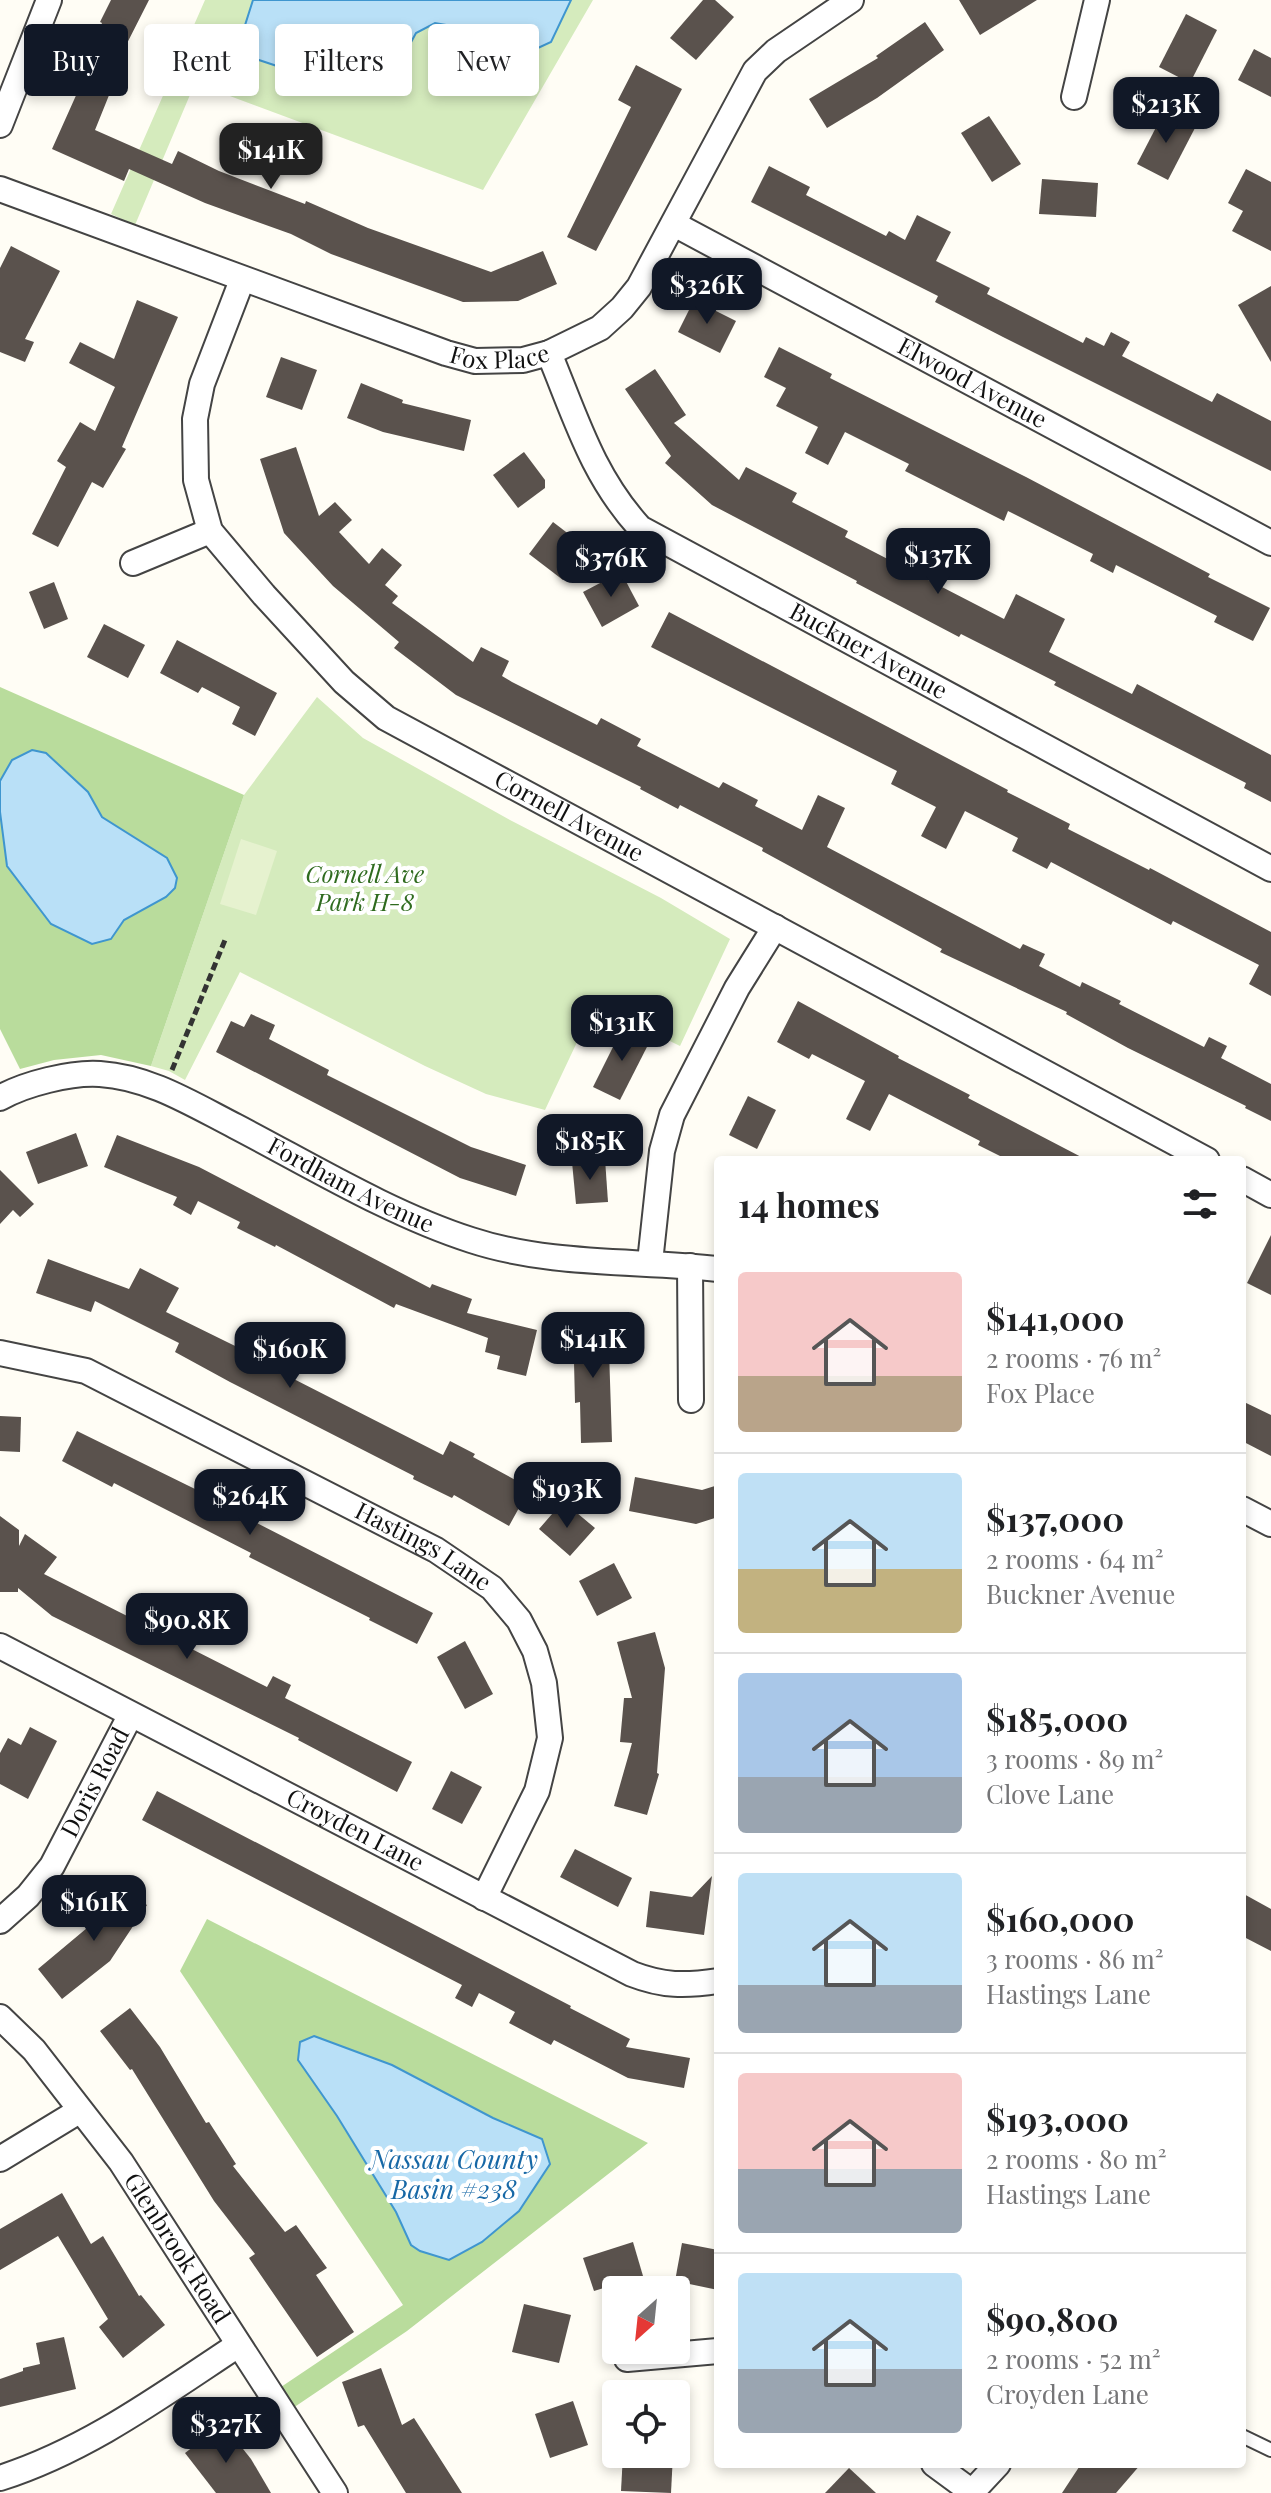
<!DOCTYPE html>
<meta charset="utf-8">
<style>
:root{--surface:#fff;--page:#f2f2f2;--text:#202124;--muted:#757577;--line:#e0e0e0;--accent:#111827}
body{margin:0;font-family:"Playfair Display",serif;background:var(--page);color:var(--text);height:100vh;display:flex;flex-direction:column;font-size:30px;white-space:nowrap}
*{box-sizing:border-box;margin:0}
p{font-size:26px;color:var(--muted)}
.icon{flex:none;width:44px;height:44px;fill:none;stroke:currentColor;stroke-width:2;stroke-linecap:round;stroke-linejoin:round}
.map{position:relative;flex:1;overflow:hidden}
.panel{position:absolute;left:714px;top:1156px;width:532px;height:1312px;display:flex;flex-direction:column;background:var(--surface);border-radius:8px;box-shadow:0 4px 12px #0003}
.panel>*{flex:none}
.top-card{position:absolute;left:24px;top:24px;width:570px;height:72px;display:flex;gap:16px}
.needle{width:52px;rotate:207deg}
.buttons{position:absolute;left:602px;top:2276px;display:grid;gap:16px}
.buttons a{display:grid;place-items:center;width:88px;height:88px;border-radius:8px;background:var(--surface);box-shadow:0 4px 12px #0003;font-size:40px}
.price{position:absolute;translate:-50% -68px;padding:0 18px;border-radius:16px;background:var(--accent);color:#fff;font-size:26px;line-height:52px;filter:drop-shadow(0 2px 4px #0008)}
.price::after{content:'';position:absolute;left:50%;top:48px;width:24px;height:18px;margin-left:-12px;background:inherit;clip-path:polygon(0 0,100% 0,50% 100%)}
.price.current{background:#222;color:#fff}
ul{padding:0;list-style:none}
li{display:flex;align-items:center;gap:24px;height:200px;padding:0 24px}
li+li{border-top:2px solid var(--line)}
li span{display:grid;place-items:center;flex:none;width:224px;height:160px;border-radius:8px;color:#555}
li>.icon{margin-inline-start:auto}
span .icon{width:96px;height:96px;fill:#fffc;stroke-width:1}
li b{font-size:34px}
h2{display:flex;justify-content:space-between;align-items:center;height:96px;padding:0 24px;font-size:34px}
.chip{padding:0 28px;border-radius:8px;background:var(--surface);box-shadow:0 4px 12px #0003;font-size:28px;line-height:72px}
.chip.current{background:var(--accent);color:#fff}
.map>svg:first-child{display:block}
.green{fill:#d5ebbd}
.forest{fill:#b9dc9c}
.pitch{fill:#e6f2cf}
.water{fill:#b9e0f7;stroke:#3f96cf;stroke-width:2}
.building{fill:#5a524d}
.lines{fill:none;stroke-linecap:round;stroke-linejoin:round}
.service-casing{stroke:#444;stroke-width:16}
.minor-casing{stroke:#444;stroke-width:28}
.path{stroke:#333;stroke-width:5;stroke-dasharray:8 4;stroke-linecap:butt}
.service{stroke:#fff;stroke-width:12}
.minor{stroke:#fff;stroke-width:24}
.labels{text-anchor:middle;stroke-width:8;stroke-linejoin:round;paint-order:stroke}
.street-label{font-size:24px;fill:#111;stroke:#fff}
.park-label{font-size:24px;font-style:italic;fill:#2f6b1f;stroke:#fff}
.water-label{font-size:26px;font-style:italic;fill:#1768a6;stroke:#fff}
</style>
<div class="map">
<svg width="1271" height="2493" viewBox="0 0 1271 2493">
<rect width="100%" height="100%" fill="#fffdf5"/>
<!-- green -->
<g class="green">
<polygon points="205,0 593,0 483,190 195,83 135,225 111,214"/>
<polygon points="317,697 363,738 510,820 661,898 730,939 680,1046 595,1004 545,1110 486,1094 425,1066 240,972 185,1080 169,1071 151,1066 244,795"/>
</g>
<!-- forest -->
<g class="forest">
<polygon points="0,687 244,795 151,1066 101,1055 54,1060 20,1069 0,1029"/>
<polygon points="207,1919 648,2143 407,2331 293,2408 281,2387 403,2305 180,1971"/>
</g>
<!-- pitch -->
<polygon class="pitch" points="241,839 277,851 256,915 220,904"/>
<!-- water -->
<g class="water">
<polygon points="253,0 571,0 551,42 538,48 522,48 486,32 435,23 416,33 396,70 374,83 328,83 247,56 240,41"/>
<polygon points="32,750 46,753 88,792 102,817 167,858 177,878 175,888 166,897 124,920 111,939 92,944 51,924 7,866 0,812 0,781 12,760"/>
<polygon points="314,2036 392,2065 493,2118 542,2139 550,2164 519,2211 482,2242 449,2260 420,2251 411,2245 396,2212 337,2116 298,2060 300,2042"/>
</g>
<!-- building -->
<g class="building">
<polygon points="111,0 149,0 118,61 122,63 95,130 172,164 178,151 219,171 305,204 306,201 368,228 491,272 543,251 557,284 518,301 463,302 331,254 291,234 205,203 129,169 124,181 52,149 78,91 74,90 102,23 100,22"/>
<polygon points="703,0 715,0 734,17 696,60 670,38"/>
<polygon points="959,0 1037,0 980,35"/>
<polygon points="1186,14 1217,30 1190,83 1159,67"/>
<polygon points="925,22 944,50 877,98 827,128 809,99 878,58 876,56"/>
<polygon points="1254,49 1271,58 1271,97 1238,80"/>
<polygon points="636,65 682,89 596,251 567,237 631,107 618,100"/>
<polygon points="1165,110 1196,126 1168,180 1137,164"/>
<polygon points="989,116 1021,164 992,182 961,133"/>
<polygon points="769,166 810,187 806,195 886,236 889,231 905,240 917,215 951,232 936,261 990,288 987,294 1083,343 1086,337 1104,346 1111,332 1130,342 1122,356 1212,402 1217,393 1271,421 1271,471 1003,337 935,302 938,296 751,202"/>
<polygon points="1246,169 1271,182 1271,251 1232,231 1243,211 1228,203"/>
<polygon points="1042,179 1098,183 1096,217 1039,214"/>
<polygon points="11,246 60,271 25,339 34,342 25,362 0,352 0,268"/>
<polygon points="1271,286 1271,362 1238,305"/>
<polygon points="137,300 178,317 122,447 126,449 103,488 92,482 58,547 32,534 66,467 57,461 80,422 95,431 115,387 69,363 80,342 114,359"/>
<polygon points="694,300 736,321 720,353 678,332"/>
<polygon points="779,347 832,374 830,378 1026,477 1210,574 1208,577 1270,608 1253,641 1214,622 1217,616 1116,565 1113,573 1090,561 1093,554 1008,511 1004,521 905,471 909,464 845,432 828,465 805,453 818,427 776,406 786,388 764,377"/>
<polygon points="281,357 317,370 302,410 266,397"/>
<polygon points="655,369 686,415 674,423 739,480 746,467 797,493 792,502 848,531 845,537 1004,619 1016,594 1065,619 1049,652 1132,694 1137,684 1271,755 1271,802 1244,788 1246,783 1054,685 1056,682 961,634 959,637 919,616 856,583 857,581 712,505 665,463 671,456 625,389"/>
<polygon points="361,383 403,400 402,403 471,420 464,451 383,432 347,418"/>
<polygon points="296,447 319,516 335,502 352,520 339,532 369,564 382,548 402,565 385,585 398,596 392,603 473,662 481,647 509,661 502,676 512,682 597,725 601,718 641,739 637,746 719,788 723,782 758,800 755,806 802,830 818,795 845,808 827,847 1020,949 1023,944 1045,954 1039,966 1080,987 1082,982 1121,1001 1119,1004 1204,1047 1209,1037 1227,1046 1221,1058 1271,1084 1271,1121 1245,1108 1246,1106 1128,1048 1066,1014 1067,1012 940,952 942,949 762,851 763,848 680,805 678,809 640,789 641,787 456,695 394,648 399,642 333,586 284,533 260,459"/>
<polygon points="524,452 545,480 545,488 518,508 493,475"/>
<polygon points="553,522 587,548 563,580 529,554"/>
<polygon points="621,572 639,606 602,627 583,592"/>
<polygon points="54,582 68,619 44,629 29,592"/>
<polygon points="669,612 1008,790 1007,792 1070,824 1068,829 1149,870 1150,868 1271,932 1271,996 1249,984 1259,965 1173,921 1171,925 1051,862 1047,869 1012,851 1018,838 965,811 946,849 921,836 936,807 891,784 897,771 651,647"/>
<polygon points="104,624 145,645 128,678 87,657"/>
<polygon points="177,640 277,693 255,736 232,724 240,707 202,687 198,693 160,673"/>
<polygon points="798,1001 899,1056 898,1058 970,1095 968,1098 1087,1160 1008,1160 978,1145 980,1141 889,1094 870,1131 846,1119 865,1081 812,1054 809,1059 777,1042"/>
<polygon points="251,1014 275,1025 269,1039 329,1070 327,1075 471,1147 526,1165 516,1196 460,1178 216,1052 231,1021 244,1027"/>
<polygon points="624,1025 651,1039 620,1100 593,1087"/>
<polygon points="748,1096 776,1110 757,1149 729,1135"/>
<polygon points="76,1133 88,1166 38,1184 26,1152"/>
<polygon points="117,1135 199,1167 430,1288 432,1284 472,1299 467,1313 537,1330 526,1376 497,1369 500,1356 485,1352 488,1338 396,1304 394,1308 276,1245 275,1247 237,1228 240,1222 198,1201 191,1215 173,1205 177,1197 104,1167"/>
<polygon points="605,1159 608,1202 576,1204 572,1162"/>
<polygon points="0,1170 34,1204 20,1217 13,1210 0,1224"/>
<polygon points="1271,1235 1271,1295 1247,1283"/>
<polygon points="48,1259 129,1289 140,1268 179,1288 166,1312 284,1370 282,1373 443,1455 450,1441 475,1454 473,1457 530,1488 509,1526 454,1495 452,1498 413,1479 414,1476 230,1382 175,1352 179,1343 95,1301 91,1312 36,1293"/>
<polygon points="608,1320 612,1442 581,1443 580,1402 575,1403 573,1321"/>
<polygon points="1242,1401 1271,1415 1271,1456 1242,1441"/>
<polygon points="0,1416 21,1417 20,1452 0,1451"/>
<polygon points="77,1431 250,1516 249,1519 433,1613 417,1644 369,1620 370,1618 249,1557 251,1553 114,1483 112,1487 62,1461"/>
<polygon points="635,1477 702,1490 718,1485 718,1517 696,1524 629,1511"/>
<polygon points="559,1506 573,1518 577,1513 595,1528 570,1556 539,1529"/>
<polygon points="0,1516 19,1530 19,1546 25,1534 57,1557 44,1574 141,1623 147,1612 180,1628 174,1640 267,1687 273,1676 291,1685 285,1698 412,1762 397,1792 298,1740 299,1738 52,1616 18,1588 18,1592 0,1592"/>
<polygon points="614,1563 632,1598 597,1616 579,1581"/>
<polygon points="655,1632 665,1668 657,1773 659,1774 647,1815 614,1806 632,1743 620,1742 624,1698 632,1698 617,1642"/>
<polygon points="465,1641 493,1694 465,1709 437,1657"/>
<polygon points="30,1727 57,1741 28,1799 0,1784 0,1753 8,1738 21,1745"/>
<polygon points="451,1771 482,1787 462,1824 432,1809"/>
<polygon points="157,1791 571,2006 570,2008 630,2039 626,2047 690,2058 684,2088 628,2078 554,2040 551,2045 509,2023 515,2012 479,1993 472,2007 455,1998 462,1985 142,1820"/>
<polygon points="575,1849 632,1878 618,1907 560,1877"/>
<polygon points="712,1876 704,1935 646,1927 650,1891 692,1897"/>
<polygon points="115,1885 147,1905 110,1961 62,1999 38,1969 87,1928"/>
<polygon points="1242,1893 1271,1909 1271,1951 1242,1936"/>
<polygon points="130,2008 160,2047 206,2123 209,2122 236,2164 233,2166 285,2232 296,2225 327,2268 316,2275 354,2332 317,2357 249,2258 255,2254 214,2201 132,2069 130,2070 100,2031"/>
<polygon points="62,2193 91,2244 103,2236 139,2296 141,2295 165,2325 123,2358 99,2327 108,2319 58,2236 0,2270 0,2229"/>
<polygon points="633,2242 643,2276 594,2291 583,2258"/>
<polygon points="682,2243 718,2250 718,2290 675,2281"/>
<polygon points="524,2304 571,2315 559,2363 512,2352"/>
<polygon points="64,2337 76,2389 0,2407 0,2379 23,2371 23,2368 40,2364 36,2343"/>
<polygon points="381,2368 402,2425 414,2418 462,2493 406,2493 364,2425 358,2427 342,2382"/>
<polygon points="573,2401 588,2445 550,2458 535,2414"/>
<polygon points="223,2424 251,2459 271,2493 216,2493 185,2453"/>
<polygon points="623,2454 673,2454 671,2493 621,2491"/>
<polygon points="1081,2464 1141,2464 1116,2493 1062,2493"/>
<polygon points="849,2468 876,2493 825,2493"/>
</g>
<g class="lines">
<defs>
<polyline id="service" points="1242,2436 1271,2450"/>
<g id="minor">
<polyline points="1074,97 1097,0"/>
<polyline points="0,125 49,0"/>
<path id="s1" d="M0 189 446 353 475 361 523 360 549 353 600 328 622 308 639 287 755 71 776 51 851 0"/>
<path id="s2" d="M674 224 1271 543"/>
<path id="s3" d="M242 280 202 384 195 419 196 480 210 531 264 595 344 682 386 718 1207 1160"/>
<path id="s4" d="M549 353C576 418 592 475 640 528L1271 869"/>
<polyline points="133,563 210,531"/>
<path id="s5" d="M0 1098C24 1084 71 1072 100 1074 149 1077 192 1104 235 1126 310 1165 390 1214 471 1240 550 1266 636 1260 718 1269"/>
<polyline points="1242,1179 1271,1195"/>
<polyline points="650,1262 662,1151 672,1115 737,988 775,927"/>
<polyline points="690,1266 691,1400"/>
<path id="s6" d="M0 1353 86 1371 436 1550 492 1588 519 1620 535 1651 544 1683 550 1738 537 1791 484 1898"/>
<polyline points="1242,1509 1271,1524"/>
<path id="s7" d="M0 1646 632 1974C663 1986 685 1986 718 1981"/>
<path id="s8" d="M0 1921 28 1896 52 1866 130 1716"/>
<path id="s9" d="M0 2017 34 2050 121 2162 335 2493"/>
<polyline points="0,2159 79,2111"/>
<polyline points="627,2359 718,2351"/>
<polyline points="934,2464 972,2492"/>
<path d="M0 2478C88 2450 162 2395 238 2345"/>
<polyline points="971,2493 998,2464"/>
</g>
</defs>
<!-- service casing -->
<use href="#service" class="service-casing"/>
<!-- minor casing -->
<use href="#minor" class="minor-casing"/>
<!-- path -->
<polyline class="path" points="172,1070 225,940"/>
<!-- service -->
<use href="#service" class="service"/>
<!-- minor -->
<use href="#minor" class="minor"/>
</g>
<g class="labels">
<!-- street labels -->
<g class="street-label">
<text dy="8" stroke="none"><textPath href="#s1" startOffset="530">Fox Place</textPath></text>
<text dy="8" stroke="none"><textPath href="#s2" startOffset="338">Elwood Avenue</textPath></text>
<text dy="8" stroke="none"><textPath href="#s4" startOffset="458">Buckner Avenue</textPath></text>
<text dy="8" stroke="none"><textPath href="#s3" startOffset="726">Cornell Avenue</textPath></text>
<text dy="8" stroke="none"><textPath href="#s5" startOffset="380">Fordham Avenue</textPath></text>
<text dy="8" stroke="none"><textPath href="#s6" startOffset="468">Hastings Lane</textPath></text>
<text dy="8" stroke="none"><textPath href="#s8" startOffset="170">Doris Road</textPath></text>
<text dy="8" stroke="none"><textPath href="#s7" startOffset="400">Croyden Lane</textPath></text>
<text dy="8" stroke="none"><textPath href="#s9" startOffset="292">Glenbrook Road</textPath></text>
</g>
<!-- park labels -->
<g class="park-label">
<text x="365" y="883">Cornell Ave<tspan x="365" dy="28">Park H-8</tspan></text>
</g>
<!-- water labels -->
<g class="water-label">
<text x="454" y="2169">Nassau County<tspan x="454" dy="30">Basin #238</tspan></text>
</g>
</g>
</svg>
<div class="buttons">
<a><svg class="needle" viewBox="-14 -14 28 28"><path d="M0-13l5 13h-10z" fill="#e53935"/><path d="M0 13l5-13h-10z" fill="#757577"/></svg></a>
<a><svg class="icon" aria-label="locate" viewBox="0 0 24 24"><circle cx="12" cy="12" r="6"/><path d="M12 2v4M12 18v4M2 12h4M18 12h4"/></svg></a>
</div>
<b class="price" style="left:1166px;top:145px">$213K</b>
<b class="price current" style="left:271px;top:191px">$141K</b>
<b class="price" style="left:707px;top:326px">$326K</b>
<b class="price" style="left:938px;top:596px">$137K</b>
<b class="price" style="left:611px;top:599px">$376K</b>
<b class="price" style="left:622px;top:1063px">$131K</b>
<b class="price" style="left:590px;top:1182px">$185K</b>
<b class="price" style="left:593px;top:1380px">$141K</b>
<b class="price" style="left:290px;top:1390px">$160K</b>
<b class="price" style="left:567px;top:1530px">$193K</b>
<b class="price" style="left:250px;top:1537px">$264K</b>
<b class="price" style="left:187px;top:1661px">$90.8K</b>
<b class="price" style="left:94px;top:1943px">$161K</b>
<b class="price" style="left:226px;top:2465px">$327K</b>
<div class="top-card">
<a class="chip current">Buy</a>
<a class="chip">Rent</a>
<a class="chip">Filters</a>
<a class="chip">New</a>
</div>
<section class="panel">
<h2>14 homes<svg class="icon" aria-label="filters" viewBox="0 0 24 24"><path d="M4 7h16M4 17h16"/><circle cx="9" cy="7" r="2"/><circle cx="15" cy="17" r="2"/></svg></h2>
<ul>
<li><span style="background:linear-gradient(#f6c9c9 65%,#b9a48a 0)"><svg class="icon" aria-label="home" viewBox="0 0 24 24"><path d="M3 11l9-7 9 7M6 9v11h12V9"/></svg></span><div><b>$141,000</b><p>2 rooms · 76 m²</p><p>Fox Place</p></div></li>
<li><span style="background:linear-gradient(#bfe0f5 60%,#c2b280 0)"><svg class="icon" aria-label="home" viewBox="0 0 24 24"><path d="M3 11l9-7 9 7M6 9v11h12V9"/></svg></span><div><b>$137,000</b><p>2 rooms · 64 m²</p><p>Buckner Avenue</p></div></li>
<li><span style="background:linear-gradient(#a9c7e8 65%,#9aa5b1 0)"><svg class="icon" aria-label="home" viewBox="0 0 24 24"><path d="M3 11l9-7 9 7M6 9v11h12V9"/></svg></span><div><b>$185,000</b><p>3 rooms · 89 m²</p><p>Clove Lane</p></div></li>
<li><span style="background:linear-gradient(#bfe0f5 70%,#9aa5b1 0)"><svg class="icon" aria-label="home" viewBox="0 0 24 24"><path d="M3 11l9-7 9 7M6 9v11h12V9"/></svg></span><div><b>$160,000</b><p>3 rooms · 86 m²</p><p>Hastings Lane</p></div></li>
<li><span style="background:linear-gradient(#f6c9c9 60%,#9aa5b1 0)"><svg class="icon" aria-label="home" viewBox="0 0 24 24"><path d="M3 11l9-7 9 7M6 9v11h12V9"/></svg></span><div><b>$193,000</b><p>2 rooms · 80 m²</p><p>Hastings Lane</p></div></li>
<li><span style="background:linear-gradient(#bfe0f5 60%,#9aa5b1 0)"><svg class="icon" aria-label="home" viewBox="0 0 24 24"><path d="M3 11l9-7 9 7M6 9v11h12V9"/></svg></span><div><b>$90,800</b><p>2 rooms · 52 m²</p><p>Croyden Lane</p></div></li>
</ul>
</section>
</div>
